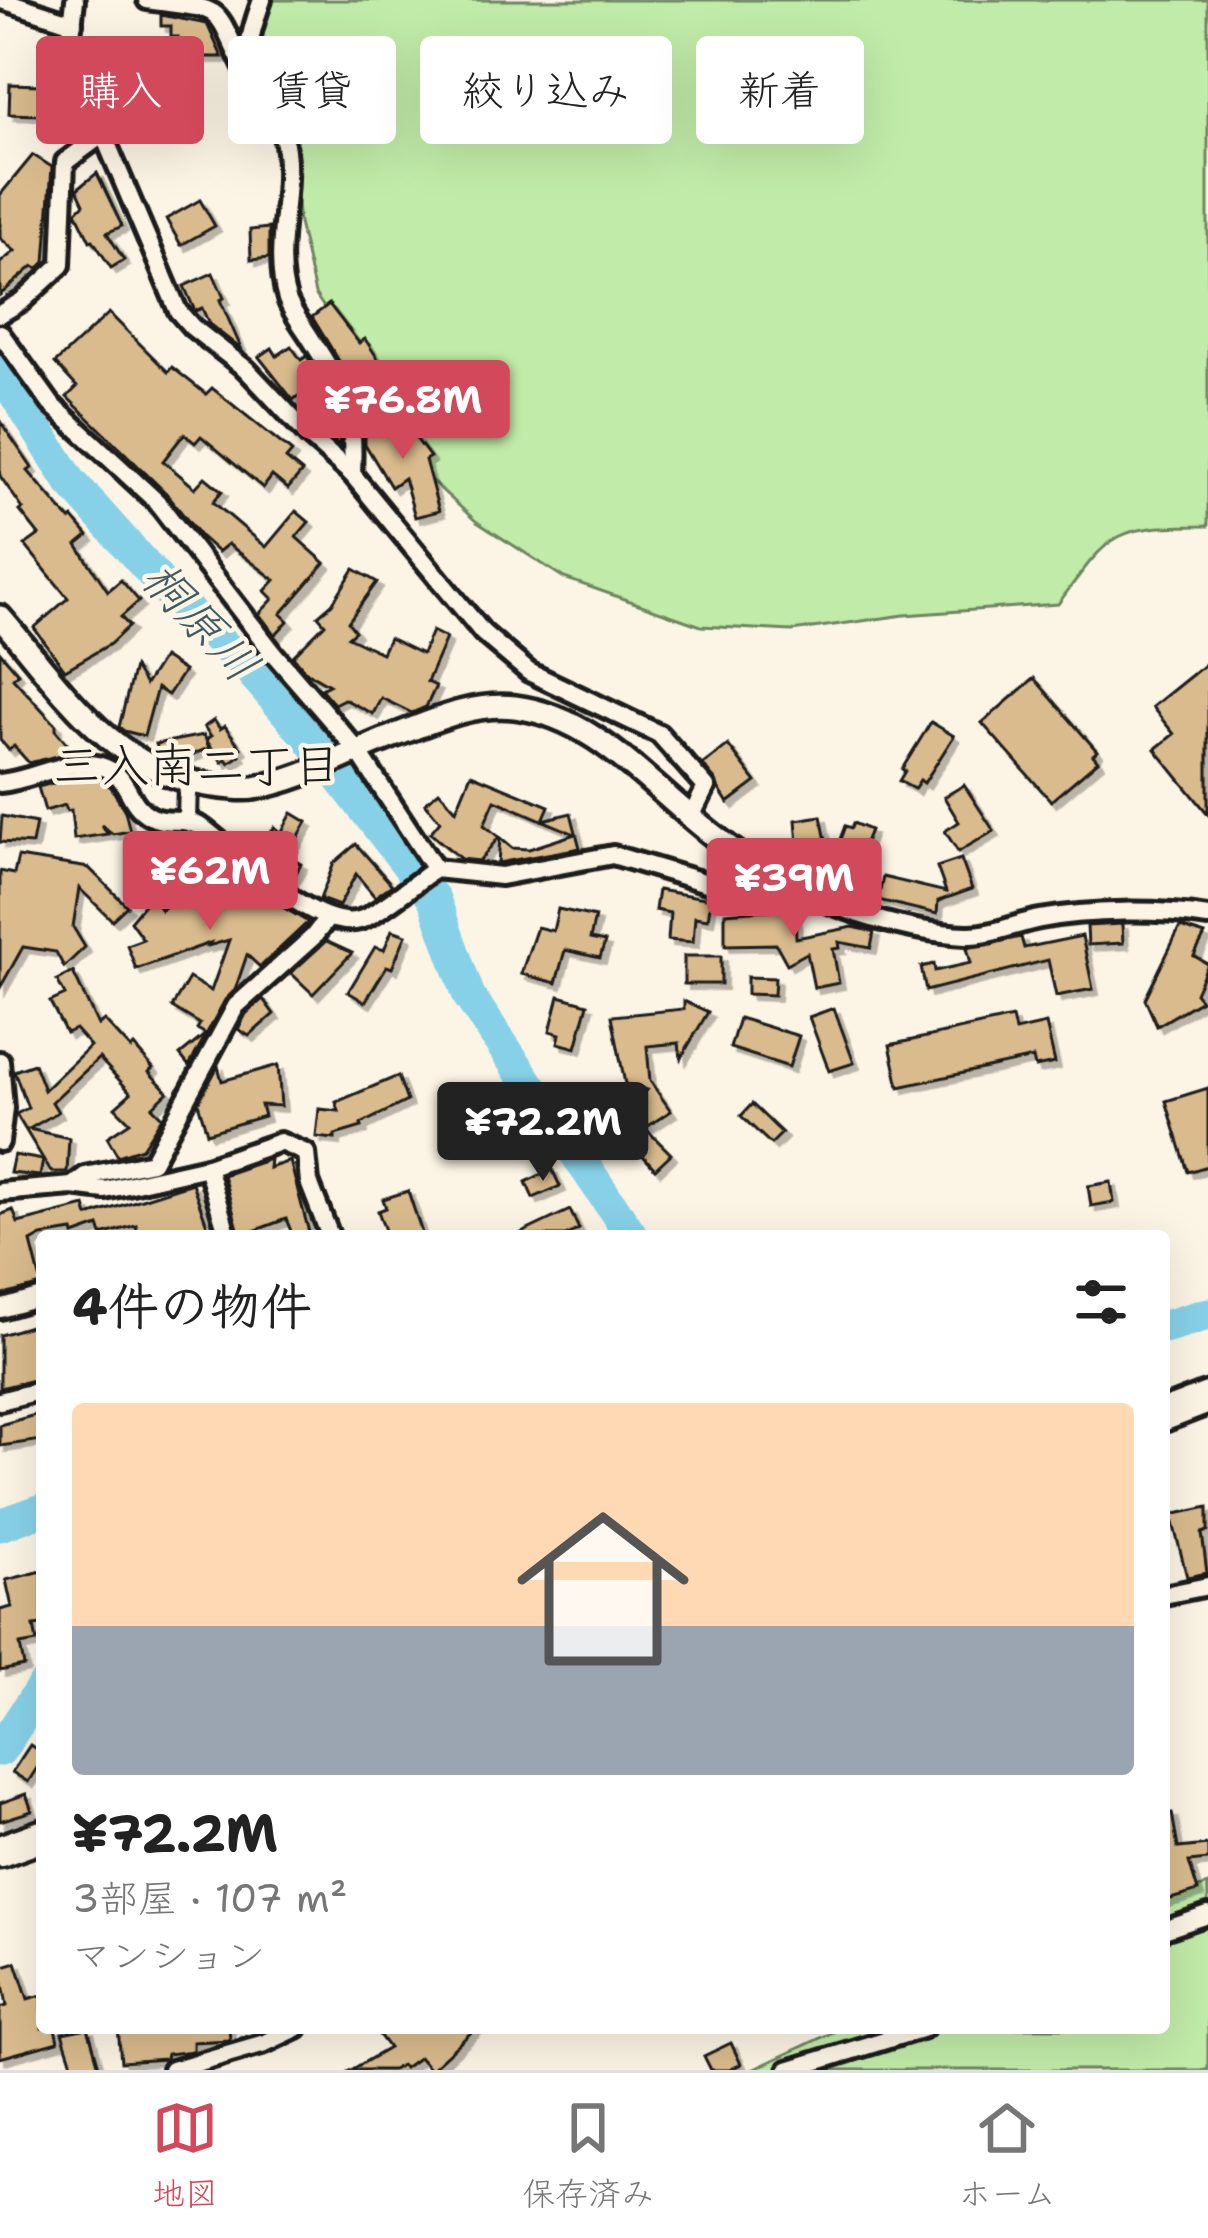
<!DOCTYPE html>
<html lang="ja">
<meta charset="utf-8">
<style>
:root{--surface:#fff;--page:#f2f2f2;--text:#222;--muted:#767676;--line:#e0e0e0;--accent:#d1495b}
body{margin:0;font-family:"Shantell Sans","Klee One",sans-serif;background:var(--page);color:var(--text);height:100vh;display:flex;flex-direction:column;font-size:45px;white-space:nowrap}
*{box-sizing:border-box;margin:0}
p{font-size:39px;color:var(--muted)}
.icon{flex:none;width:66px;height:66px;fill:none;stroke:currentColor;stroke-width:2;stroke-linecap:round;stroke-linejoin:round}
.map{position:relative;flex:1;overflow:hidden}
.drawer{position:absolute;left:36px;top:1230px;width:1134px;height:804px;display:flex;flex-direction:column;background:var(--surface);border-radius:12px;box-shadow:0 12px 48px #0002}
.drawer>*{flex:none}
.banner{position:absolute;left:36px;top:36px;width:1137px;height:108px;display:flex;gap:24px}
.price{position:absolute;translate:-50% -102px;padding:0 27px;border-radius:12px;background:var(--accent);color:#fff;font-size:39px;line-height:78px;filter:drop-shadow(0 3px 6px #0008)}
.price::after{content:'';position:absolute;left:50%;top:72px;width:36px;height:27px;margin-left:-18px;background:inherit;clip-path:polygon(0 0,100% 0,50% 100%)}
.price.selected{background:#222;color:#fff}
ul{padding:0;list-style:none}
li{display:grid;align-content:center;gap:24px;height:636px;padding:0 36px}
li span{display:grid;place-items:center;height:372px;border-radius:12px;color:#555}
li>.icon{margin-inline-start:auto}
span .icon{width:216px;height:216px;fill:#fffc;stroke-width:1}
li b{font-size:51px}
h2{display:flex;justify-content:space-between;align-items:center;height:144px;padding:0 36px;font-size:51px}
.tag{padding:0 42px;border-radius:12px;background:var(--surface);box-shadow:0 12px 48px #0002;font-size:42px;line-height:108px}
.tag.selected{background:var(--accent);color:#fff}
.tab-bar{display:flex;justify-content:space-around;align-items:center;height:168px;border-top:3px solid var(--line);background:var(--surface);font-size:33px;color:var(--muted)}
.tab-bar a{display:grid;justify-items:center;gap:6px}
.tab-bar .selected{color:var(--accent)}
.map>svg:first-child{display:block}
.green{fill:#c1eba8;stroke:#6e8462;stroke-width:3}
.lines{fill:none;stroke-linecap:round;stroke-linejoin:round}
.river{stroke:#87d1e8;stroke-width:33}
.building{fill:#d9bb8d;stroke:#1c1c1c;stroke-width:3;filter:url(#shadow)}
.minor-casing{stroke:#1c1c1c;stroke-width:26}
.tertiary-casing{stroke:#1c1c1c;stroke-width:30}
.trunk-casing{stroke:#1c1c1c;stroke-width:39}
.minor{stroke:#fcf5e5;stroke-width:16}
.tertiary{stroke:#fcf5e5;stroke-width:21}
.trunk{stroke:#fcf5e5;stroke-width:30}
.labels{text-anchor:middle;stroke-width:9;stroke-linejoin:round;paint-order:stroke}
.water-label{font-size:48px;font-style:italic;fill:#415b63;stroke:#fcf5e5}
.neighbourhood-label{font-size:48px;fill:#1c1c1c;stroke:#fcf5e5}
</style>
<div class="map">
<svg width="1208" height="2070" viewBox="0 0 1208 2070">
<defs>
<filter id="shadow"><feDropShadow dx="5.5" dy="5.5" stdDeviation="0" flood-color="#0004"/></filter>
</defs>
<rect width="100%" height="100%" fill="#fcf5e5"/>
<filter id="ink" filterUnits="userSpaceOnUse"><feTurbulence type="fractalNoise" baseFrequency=".00833" numOctaves="2"/><feDisplacementMap in="SourceGraphic" scale="24" xChannelSelector="R" yChannelSelector="G"/><feConvolveMatrix kernelMatrix="1 2 1 2 8 2 1 2 1" color-interpolation-filters="sRGB"/></filter>
<g filter="url(#ink)">
<!-- green -->
<g class="green">
<path d="M265 0H1208V526C1114 526 1112 530 1058 604L904 615 792 631 701 626 564 578 477 522 402 454 364 368 315 294 299 223 290 137 258 48Z"/>
<polygon points="1208,1885 1208,2070 752,2070 842,2028 1164,2028 1164,1899"/>
</g>
<g class="lines">
<!-- river -->
<g class="river">
<polyline points="0,370 70,481 174,598 248,668 314,744 434,899 469,996 632,1236"/>
<polyline points="1164,1327 1208,1314"/>
<polyline points="0,1525 42,1510"/>
<polyline points="0,1750 42,1687"/>
</g>
</g>
<!-- building -->
<g class="building">
<polygon points="161,15 207,24 222,57 191,57 191,45 177,45 178,37 171,37 171,26 161,26"/>
<polygon points="165,68 165,72 186,72 188,103 166,103 167,108 129,113 129,79 146,79 151,69"/>
<polygon points="10,84 40,85 39,115 9,114"/>
<polygon points="66,101 84,127 73,141 48,127"/>
<polygon points="33,155 52,167 45,262 38,269 33,266 0,295 0,263 15,251 0,238 0,195"/>
<polygon points="97,173 122,226 107,233 124,260 111,268 93,240 90,241 76,212 84,204 77,189"/>
<polygon points="200,200 215,226 181,245 166,219"/>
<polygon points="269,228 269,258 251,260 250,230"/>
<polygon points="213,273 224,298 220,300 242,350 209,324 202,308 195,311 184,286"/>
<polygon points="329,304 359,343 365,339 384,368 360,384 348,366 344,369 312,317"/>
<polygon points="109,313 168,372 172,367 206,394 212,388 292,452 286,459 302,472 288,489 272,476 263,488 201,436 195,443 184,434 163,461 195,488 205,477 222,491 213,502 266,547 296,511 309,522 296,537 325,563 281,614 288,621 275,635 259,614 273,599 265,591 275,580 228,544 218,552 200,536 166,493 67,397 77,387 55,363"/>
<polygon points="291,346 301,360 307,356 329,394 337,419 340,446 329,436 301,394 293,400 259,357 272,348 277,356"/>
<polygon points="396,412 430,457 425,460 439,511 415,517 404,478 391,487 365,444 365,436"/>
<polygon points="0,421 32,468 28,471 70,520 73,518 88,536 77,545 108,591 121,580 139,601 121,617 129,626 110,644 65,670 34,628 68,598 25,545 39,535 20,511 23,509 0,476"/>
<polygon points="354,569 377,582 348,622 355,631 348,637 382,653 389,638 422,654 432,631 446,638 427,682 436,686 426,707 412,713 381,698 373,714 344,699 334,704 321,689 329,685 305,671 293,656 325,624 318,616 332,604"/>
<polygon points="0,652 18,673 13,678 56,725 56,731 74,752 29,763 14,746 9,750 0,740"/>
<polygon points="163,657 184,671 168,695 157,688 144,736 124,731 119,727 134,667 145,685"/>
<polygon points="1208,662 1208,814 1155,749 1174,734 1152,707"/>
<polygon points="1034,678 1097,751 1093,755 1098,761 1051,801 982,723"/>
<polygon points="214,720 220,729 225,726 241,748 237,751 240,755 229,763 226,759 222,762 206,740 211,736 204,727"/>
<polygon points="931,722 954,736 924,783 920,780 914,789 899,781 905,771 902,769"/>
<polygon points="204,735 209,748 176,761 159,753 156,744"/>
<polygon points="728,745 756,782 728,803 703,764"/>
<polygon points="471,774 549,806 543,820 571,813 580,848 498,863 500,838 512,848 529,849 575,834 495,800 484,825 499,837 479,861 461,859 430,833 440,821 425,803 439,791 456,810"/>
<polygon points="76,777 99,779 111,787 125,811 130,831 113,834 101,825 108,834 74,839 71,810 67,811 65,805 45,811 38,787"/>
<polygon points="964,785 994,831 958,852 945,831 959,822 944,797"/>
<polygon points="292,813 307,822 287,856 301,864 291,882 272,868 274,864 256,848 275,827 281,833"/>
<polygon points="2,816 36,823 32,844 0,842"/>
<polygon points="821,816 829,856 818,852 799,856 796,820"/>
<polygon points="853,823 870,830 855,867 833,858 845,826 851,828"/>
<polygon points="170,842 181,851 187,843 200,853 186,871 205,893 229,866 274,902 308,922 260,967 247,955 235,990 225,1000 189,1066 180,1055 206,1034 197,1029 200,1024 172,1007 189,978 211,991 229,940 208,946 210,943 136,969 127,945 143,939 130,921 151,896 161,910 188,889 154,864"/>
<polygon points="356,844 392,885 375,897 356,874 339,906 320,899 334,863"/>
<polygon points="18,857 89,868 127,906 112,920 79,888 73,927 85,947 64,967 56,952 23,947 0,988 0,871 14,874"/>
<polygon points="961,859 972,889 938,901 937,914 878,900 883,877 946,892 937,867"/>
<polygon points="658,890 711,899 708,919 695,917 693,942 668,940 670,913 655,910"/>
<polygon points="558,909 595,917 590,939 605,942 600,958 565,950 556,983 521,974 537,927 553,931"/>
<polygon points="766,910 795,910 796,938 853,927 874,932 871,948 839,942 840,948 833,949 839,983 814,988 807,953 787,964 776,944 725,945 725,913"/>
<polygon points="1122,924 1123,943 1088,945 1087,926"/>
<polygon points="1180,927 1205,935 1194,956 1208,964 1195,993 1201,1000 1157,1026 1145,999"/>
<polygon points="392,930 406,935 392,968 387,966 365,1002 348,992 375,947 384,950"/>
<polygon points="1082,936 1093,989 1056,996 1048,960 926,991 921,967 934,964 935,971 971,963 967,948 1021,937 1024,948"/>
<polygon points="326,941 352,953 313,994 291,973"/>
<rect x="684" y="956" width="37" height="28"/>
<polygon points="73,972 98,1025 104,1020 131,1049 134,1046 153,1068 149,1072 168,1092 152,1107 162,1117 142,1148 118,1156 107,1137 130,1122 115,1107 131,1093 99,1058 52,1102 58,1112 29,1129 69,1138 67,1172 51,1172 16,1114 28,1108 14,1071 34,1064 44,1090 90,1046 75,1029 66,1033 50,1002 65,995 57,980"/>
<polygon points="747,977 775,978 774,995 747,994"/>
<polygon points="559,996 588,1004 576,1048 558,1043 560,1034 550,1031"/>
<polygon points="263,999 274,1014 249,1036 238,1029 246,1014"/>
<polygon points="684,1001 708,1012 681,1058 679,1043 647,1046 650,1081 671,1111 645,1128 671,1154 655,1169 612,1121 647,1090 625,1084 612,1016 684,1009"/>
<polygon points="834,1008 854,1063 829,1071 809,1017"/>
<polygon points="739,1018 799,1036 789,1067 730,1048"/>
<polygon points="1012,1018 1015,1031 1046,1024 1055,1063 1035,1067 1033,1058 899,1087 890,1045"/>
<polygon points="278,1065 281,1106 261,1105 264,1116 207,1133 198,1103 218,1066 222,1081"/>
<polygon points="398,1076 407,1101 361,1124 362,1127 335,1135 335,1139 316,1137 319,1109 339,1111 336,1102"/>
<polygon points="1208,1088 1208,1166 1188,1172 1166,1101"/>
<polygon points="752,1104 782,1133 771,1144 741,1116"/>
<polygon points="14,1155 43,1160 40,1176 10,1173"/>
<polygon points="270,1159 269,1168 290,1161 310,1236 293,1236 286,1219 240,1236 223,1175"/>
<polygon points="552,1169 560,1186 533,1198 526,1182"/>
<polygon points="1111,1182 1114,1202 1091,1206 1088,1186"/>
<polygon points="192,1183 211,1236 138,1236 136,1225 102,1235 99,1226 74,1235 73,1231 42,1236 31,1242 42,1285 0,1296 0,1215 13,1210 18,1223 85,1206 88,1216"/>
<polygon points="408,1191 423,1236 387,1236 378,1211 386,1208 383,1199"/>
<polygon points="570,1210 579,1229 565,1236 515,1236"/>
<polygon points="40,1323 42,1342 38,1343 42,1378 0,1388 0,1335"/>
<polygon points="42,1413 42,1440 0,1446 0,1425"/>
<polygon points="1208,1507 1208,1531 1202,1533 1207,1573 1187,1577 1171,1515"/>
<polygon points="42,1571 42,1625 34,1626 37,1642 20,1645 24,1666 0,1671 0,1610 12,1607 6,1580"/>
<polygon points="30,1745 42,1753 42,1760 28,1782 12,1772"/>
<polygon points="26,1794 32,1811 0,1821 0,1803"/>
<polygon points="1164,1813 1172,1813 1178,1848 1208,1845 1208,1860 1189,1862 1198,1891 1164,1901"/>
<polygon points="16,1962 28,1999 42,1995 42,2028 55,2028 58,2042 0,2058 0,2008 7,2006 0,1967"/>
<polygon points="88,2028 100,2070 74,2070 62,2033"/>
<polygon points="118,2028 229,2028 230,2040 193,2042 193,2051 167,2054 166,2059 121,2062"/>
<polygon points="374,2028 476,2028 430,2070 419,2057 404,2068 401,2065 392,2070 351,2070 389,2048"/>
<polygon points="731,2043 741,2064 729,2070 711,2070 704,2056"/>
</g>
<g class="lines">
<defs>
<g id="minor">
<polyline points="2,0 73,23"/>
<polyline points="75,0 69,53 85,104 103,134 178,311 192,327 246,369 310,437 352,474 483,633 529,672 659,734 706,787 691,817"/>
<path d="M147 0C231 12 210 1 247 74"/>
<path d="M262 0C245 47 242 68 269 112 274 122 283 133 285 144 294 195 271 249 287 299 292 313 303 326 311 339 346 394 355 408 352 474"/>
<polyline points="0,314 22,301 61,265 65,162 103,134"/>
<polyline points="0,333 51,404 157,502 274,654 357,750 435,869"/>
<path d="M0 783C29 781 62 761 90 764 133 769 122 801 150 816 168 826 182 815 203 828 238 853 323 942 367 917 391 904 413 884 435 869L501 876 613 855 747 895 763 873C825 905 896 932 967 935 991 936 1017 923 1040 919 1090 910 1158 909 1208 917"/>
<polyline points="187,819 188,782"/>
<polyline points="0,1061 4,1108 0,1142"/>
<polyline points="207,1167 228,1236"/>
<polyline points="72,1186 85,1176 152,1162 236,1006 313,937 327,919"/>
<polyline points="0,1192 72,1186 105,1190 207,1167 280,1142 306,1153 309,1182 330,1236"/>
<polyline points="0,1309 42,1297"/>
<polyline points="0,1401 42,1390"/>
<polyline points="1164,1595 1208,1586"/>
<polyline points="1164,1930 1208,1915"/>
<polyline points="172,2070 265,2043 297,2028"/>
<polyline points="788,2070 924,2028"/>
</g>
<path id="tertiary" d="M0 617C60 686 111 770 208 785 222 787 240 790 254 788 302 780 346 754 391 737 431 722 471 702 515 707 588 716 638 773 691 817 714 837 739 855 763 873"/>
<g id="trunk">
<polyline points="1164,1415 1208,1398"/>
<polyline points="0,1851 42,1836"/>
</g>
</defs>
<!-- minor casing -->
<use href="#minor" class="minor-casing"/>
<!-- tertiary casing -->
<use href="#tertiary" class="tertiary-casing"/>
<!-- trunk casing -->
<use href="#trunk" class="trunk-casing"/>
<!-- minor -->
<use href="#minor" class="minor"/>
<!-- tertiary -->
<use href="#tertiary" class="tertiary"/>
<!-- trunk -->
<use href="#trunk" class="trunk"/>
</g>
</g>
<g class="labels">
<!-- water labels -->
<g class="water-label">
<text transform="translate(201 621) rotate(47)" y="17">桐原川</text>
</g>
<!-- neighbourhood labels -->
<g class="neighbourhood-label">
<text x="197" y="782">三入南二丁目</text>
</g>
</g>
</svg>
<b class="price" style="left:403px;top:462px">¥76.8M</b>
<b class="price" style="left:210px;top:933px">¥62M</b>
<b class="price" style="left:794px;top:940px">¥39M</b>
<b class="price selected" style="left:543px;top:1184px">¥72.2M</b>
<div class="banner">
<a class="tag selected">購入</a>
<a class="tag">賃貸</a>
<a class="tag">絞り込み</a>
<a class="tag">新着</a>
</div>
<section class="drawer">
<h2>4件の物件<svg class="icon" aria-label="filters" viewBox="0 0 24 24"><path d="M4 7h16M4 17h16"/><circle cx="9" cy="7" r="2"/><circle cx="15" cy="17" r="2"/></svg></h2>
<ul>
<li><span style="background:linear-gradient(#ffd9b3 60%,#9aa5b1 0)"><svg class="icon" aria-label="home" viewBox="0 0 24 24"><path d="M3 11l9-7 9 7M6 9v11h12V9"/></svg></span><div><b>¥72.2M</b><p>3部屋 · 107 m²</p><p>マンション</p></div></li>
</ul>
</section>
</div>
<nav class="tab-bar">
<a class="selected"><svg class="icon" aria-label="map" viewBox="0 0 24 24"><path d="M3 6l6-2 6 2 6-2v14l-6 2-6-2-6 2zM9 4v14M15 6v14"/></svg>地図</a>
<a><svg class="icon" aria-label="saved" viewBox="0 0 24 24"><path d="M7 4h10v16l-5-4-5 4z"/></svg>保存済み</a>
<a><svg class="icon" aria-label="home" viewBox="0 0 24 24"><path d="M3 11l9-7 9 7M6 9v11h12V9"/></svg>ホーム</a>
</nav>
